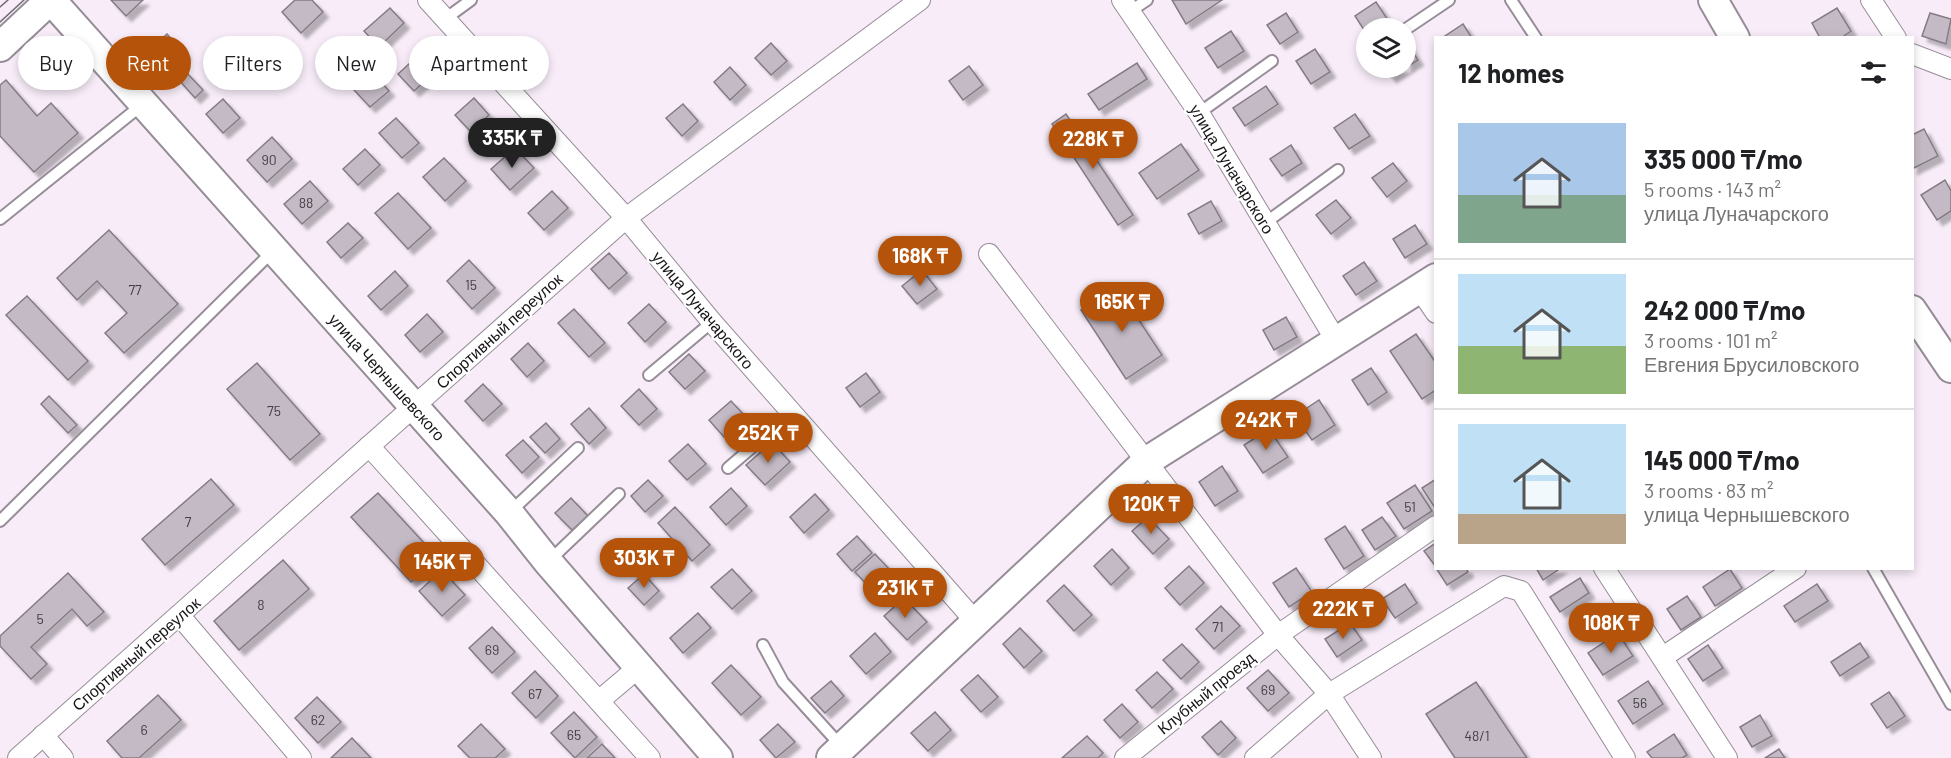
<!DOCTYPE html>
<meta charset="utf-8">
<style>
:root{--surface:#fff;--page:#f6f6f6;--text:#202124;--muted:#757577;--line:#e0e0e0;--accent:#b45309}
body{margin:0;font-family:Barlow,sans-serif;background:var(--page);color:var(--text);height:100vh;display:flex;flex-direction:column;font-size:22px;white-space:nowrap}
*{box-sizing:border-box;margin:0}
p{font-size:20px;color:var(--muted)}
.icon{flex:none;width:33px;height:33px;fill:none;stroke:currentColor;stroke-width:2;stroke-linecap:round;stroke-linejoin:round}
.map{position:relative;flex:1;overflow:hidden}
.sheet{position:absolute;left:1434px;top:36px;width:480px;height:534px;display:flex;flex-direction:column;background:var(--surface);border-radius:0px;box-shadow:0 3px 9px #0003}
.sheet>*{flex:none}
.guide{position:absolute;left:18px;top:36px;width:570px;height:54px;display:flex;gap:12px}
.fabs{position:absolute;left:1356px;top:18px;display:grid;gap:12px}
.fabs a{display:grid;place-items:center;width:60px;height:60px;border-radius:50%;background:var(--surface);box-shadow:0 3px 9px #0003;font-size:30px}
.price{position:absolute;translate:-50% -51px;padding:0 14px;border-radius:21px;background:var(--accent);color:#fff;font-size:20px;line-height:39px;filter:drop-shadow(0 2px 3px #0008)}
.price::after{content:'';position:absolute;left:50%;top:36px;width:18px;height:14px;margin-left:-9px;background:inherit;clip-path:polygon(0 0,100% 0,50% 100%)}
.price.active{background:#222;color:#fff}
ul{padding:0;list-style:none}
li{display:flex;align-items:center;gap:18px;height:150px;padding:0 24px}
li+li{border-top:2px solid var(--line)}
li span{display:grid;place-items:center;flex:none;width:168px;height:120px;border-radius:0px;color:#555}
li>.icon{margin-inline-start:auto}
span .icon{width:72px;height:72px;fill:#fffc;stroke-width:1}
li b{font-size:26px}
h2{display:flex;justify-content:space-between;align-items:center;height:72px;padding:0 24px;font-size:26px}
.tag{padding:0 21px;border-radius:27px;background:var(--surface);box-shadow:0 3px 9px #0003;font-size:21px;line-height:54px}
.tag.active{background:var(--accent);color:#fff}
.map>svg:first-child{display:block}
.building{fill:#c4bac5;stroke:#847b85;stroke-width:1.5;filter:url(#shadow)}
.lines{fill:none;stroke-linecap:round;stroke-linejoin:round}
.lane-casing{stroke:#968d98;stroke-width:14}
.street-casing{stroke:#968d98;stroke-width:22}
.secondary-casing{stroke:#968d98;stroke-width:32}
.lane{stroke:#fff;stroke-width:10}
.street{stroke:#fff;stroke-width:20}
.secondary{stroke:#fff;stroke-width:28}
.tram{stroke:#706971;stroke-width:1.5}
.labels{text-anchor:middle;stroke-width:4.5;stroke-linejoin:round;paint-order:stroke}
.number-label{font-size:14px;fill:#423e43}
.street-label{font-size:16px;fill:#171418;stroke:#fff}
</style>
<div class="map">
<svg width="1951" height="758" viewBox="0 0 1951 758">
<defs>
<filter id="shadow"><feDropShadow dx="5.5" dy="5.5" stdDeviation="1.5" flood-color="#0004"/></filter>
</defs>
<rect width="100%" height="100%" fill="#f7ecf8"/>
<!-- building -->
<g class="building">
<polygon points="111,0 143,0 126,16"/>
<polygon points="295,0 312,0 323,12 301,33 282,12"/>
<polygon points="1172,0 1222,0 1186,24"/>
<polygon points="1376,2 1388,20 1375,28 1366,28 1366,33 1355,16"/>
<polygon points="390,8 404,23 379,47 364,31"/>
<polygon points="1837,8 1851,31 1841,38 1820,38 1812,23"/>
<polygon points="1286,13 1298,32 1280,44 1267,25"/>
<polygon points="1930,13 1951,19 1946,44 1922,36"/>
<polygon points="1463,24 1472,38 1442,38"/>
<polygon points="1231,31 1244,51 1218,68 1205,48"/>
<polygon points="167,34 185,54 167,70 149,50"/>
<polygon points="275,40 294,60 270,82 251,61"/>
<polygon points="434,41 450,59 414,91 398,74"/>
<polygon points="771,43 787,61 771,75 755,58"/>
<polygon points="1407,43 1418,60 1391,77 1384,68 1406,68"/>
<polygon points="1315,49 1330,72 1311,84 1296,61"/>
<polygon points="1137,63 1147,79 1099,110 1088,94"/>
<polygon points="969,66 983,85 963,100 949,81"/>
<polygon points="730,67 746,85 730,100 714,82"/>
<polygon points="186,72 203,90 195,98 178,79"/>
<polygon points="373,73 389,91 370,107 354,90"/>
<polygon points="6,80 37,116 51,103 78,133 34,172 0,136 0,85"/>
<polygon points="1266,86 1278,104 1245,126 1233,108"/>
<polygon points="474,98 489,115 471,132 455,115"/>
<polygon points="223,99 240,118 223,133 206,114"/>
<polygon points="683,104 698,121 682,136 666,118"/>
<polygon points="1066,114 1133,215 1118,225 1052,124"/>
<polygon points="1355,114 1370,136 1349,149 1334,128"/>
<polygon points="396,118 419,143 402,158 379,133"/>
<polygon points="1924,129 1938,156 1912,169 1912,135"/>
<polygon points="272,137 292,159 267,182 247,160"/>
<polygon points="1181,144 1199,170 1157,199 1139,173"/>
<polygon points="1291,145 1302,163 1282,176 1270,159"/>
<polygon points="515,148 534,168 510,190 491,169"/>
<polygon points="365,149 380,165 358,185 343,169"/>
<polygon points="444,158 466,181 445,201 423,177"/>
<polygon points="1393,163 1407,181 1387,197 1372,178"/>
<polygon points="1945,180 1951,191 1951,211 1937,220 1921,195"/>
<polygon points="310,181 328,201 302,224 284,204"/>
<polygon points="552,191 568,208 544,230 528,213"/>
<polygon points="398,193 431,228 408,249 375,213"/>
<polygon points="1336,200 1351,218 1331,234 1316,215"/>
<polygon points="1211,201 1222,221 1199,234 1188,214"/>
<polygon points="348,223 363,238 341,258 327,242"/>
<polygon points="1415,225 1427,244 1405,258 1393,239"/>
<polygon points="109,230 178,304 124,353 105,333 127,313 97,281 77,300 57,278"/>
<polygon points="609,253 627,273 609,289 591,269"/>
<polygon points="469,260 495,288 472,309 447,281"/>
<polygon points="1364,262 1377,281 1356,295 1343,276"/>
<polygon points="922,270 937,289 917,304 902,286"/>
<polygon points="395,271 408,286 381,310 368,296"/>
<polygon points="1117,287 1162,355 1126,379 1081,310"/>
<polygon points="27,296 88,361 68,380 6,315"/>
<polygon points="649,304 666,322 645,342 628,323"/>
<polygon points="574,309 605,343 589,357 558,323"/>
<polygon points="427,314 443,332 420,352 405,335"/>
<polygon points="1286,317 1297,337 1274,350 1263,330"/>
<polygon points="1416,334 1436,363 1436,390 1422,399 1390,351"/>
<polygon points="528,343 544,361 527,377 511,359"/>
<polygon points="689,354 705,371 685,389 669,372"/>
<polygon points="257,363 320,434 290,460 227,389"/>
<polygon points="1371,368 1387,392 1368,405 1352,380"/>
<polygon points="866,373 880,392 860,407 846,388"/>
<polygon points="483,384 502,404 483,421 465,401"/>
<polygon points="639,389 657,409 639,425 621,406"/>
<polygon points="49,396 77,425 68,433 41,404"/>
<polygon points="1319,400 1335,425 1312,440 1295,416"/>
<polygon points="731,401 746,417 724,437 709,420"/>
<polygon points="589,408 606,428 589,444 571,424"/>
<polygon points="546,423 560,439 545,453 530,437"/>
<polygon points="1269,429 1288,457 1263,473 1244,445"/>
<polygon points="523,440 539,457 522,473 506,455"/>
<polygon points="772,442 790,462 765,485 746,465"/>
<polygon points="688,444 706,464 687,480 669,461"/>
<polygon points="1222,466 1238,491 1215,506 1199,482"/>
<polygon points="211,479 234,505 165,565 142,539"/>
<polygon points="1436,479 1436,508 1435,508 1422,488"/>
<polygon points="648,480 663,496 645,512 631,496"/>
<polygon points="1415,485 1432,511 1404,529 1387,503"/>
<polygon points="731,488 747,506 726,525 710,507"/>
<polygon points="378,493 438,558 411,582 351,517"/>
<polygon points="815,494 829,510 804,533 790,517"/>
<polygon points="571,498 588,516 572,530 555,513"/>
<polygon points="675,507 710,545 692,561 658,523"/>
<polygon points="1148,517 1169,539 1153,554 1132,531"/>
<polygon points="1382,517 1396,536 1375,550 1362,530"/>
<polygon points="1345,526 1364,556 1344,569 1325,539"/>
<polygon points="857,536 872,553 852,571 837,554"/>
<polygon points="1436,543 1436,567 1424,551"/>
<polygon points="1112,549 1129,568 1111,585 1094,566"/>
<polygon points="875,554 891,571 871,589 855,572"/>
<polygon points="283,560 309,589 239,650 214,621"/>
<polygon points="1189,566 1204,583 1180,605 1165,588"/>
<polygon points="1296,568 1312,592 1289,607 1273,583"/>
<polygon points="1436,568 1466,568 1468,572 1447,585"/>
<polygon points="1536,568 1561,568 1543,580"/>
<polygon points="732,569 752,591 732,609 711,587"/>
<polygon points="1730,569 1742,588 1715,606 1703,587"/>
<polygon points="442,570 465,595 442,616 419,591"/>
<polygon points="68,573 104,612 87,626 72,609 31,647 47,664 31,679 0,646 0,636"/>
<polygon points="644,574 659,591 644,605 628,588"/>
<polygon points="1580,578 1589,593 1560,612 1550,597"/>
<polygon points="1405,584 1417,603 1395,618 1382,599"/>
<polygon points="1817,584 1828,601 1795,622 1784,606"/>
<polygon points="1064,585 1092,615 1074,631 1047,601"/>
<polygon points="1687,596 1701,617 1681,630 1667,609"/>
<polygon points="904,598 927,622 907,640 884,616"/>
<polygon points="1221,606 1240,626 1214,649 1196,629"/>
<polygon points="698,613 711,628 683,653 670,638"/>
<polygon points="1350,623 1362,640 1337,657 1325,639"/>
<polygon points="492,627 515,652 492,673 469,648"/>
<polygon points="1020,628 1042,651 1024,668 1003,644"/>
<polygon points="875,633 891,652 866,674 850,656"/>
<polygon points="1618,633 1633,656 1603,675 1588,653"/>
<polygon points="1860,643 1869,657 1840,676 1831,662"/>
<polygon points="1182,644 1199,662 1181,679 1163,660"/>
<polygon points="1708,645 1723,668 1703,681 1688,659"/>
<polygon points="731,665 761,697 741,715 712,683"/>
<polygon points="1268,670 1289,693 1268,711 1247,688"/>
<polygon points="535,671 558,696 536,718 512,693"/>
<polygon points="1157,672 1173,689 1152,708 1136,690"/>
<polygon points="978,675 998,697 981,712 961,690"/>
<polygon points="831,681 844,696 825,713 811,698"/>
<polygon points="1648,681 1663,704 1633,724 1618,701"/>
<polygon points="1476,682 1527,758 1455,758 1426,714"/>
<polygon points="1889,692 1905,716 1887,728 1871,704"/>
<polygon points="158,695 181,720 139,758 122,758 107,741"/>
<polygon points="317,697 341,722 318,743 295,718"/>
<polygon points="1122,704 1138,722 1120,738 1104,720"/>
<polygon points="574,712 597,737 575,758 551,733"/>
<polygon points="935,712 951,730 928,751 911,733"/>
<polygon points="1760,715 1772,736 1752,747 1740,727"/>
<polygon points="1221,721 1236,738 1218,755 1202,737"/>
<polygon points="481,724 505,749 495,758 470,758 458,746"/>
<polygon points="778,724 795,742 776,758 760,740"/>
<polygon points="1674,734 1687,755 1682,758 1652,758 1647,752"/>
<polygon points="1087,736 1103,753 1098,758 1062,758"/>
<polygon points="352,738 371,758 331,758"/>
<polygon points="602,744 615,758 587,758"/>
<polygon points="1779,749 1785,758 1765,758"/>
</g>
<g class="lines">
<defs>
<g id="lane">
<polyline points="1511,0 1536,38"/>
<polyline points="1129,12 1147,0"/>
<polyline points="445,19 471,0"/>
<polyline points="1406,29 1449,0"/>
<polyline points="1199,113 1272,61"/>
<polyline points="0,219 143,104"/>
<polyline points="1265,223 1338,170"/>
<polyline points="649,375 712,322"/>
<polyline points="728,468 792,413"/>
<polyline points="509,513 578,448"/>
<polyline points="0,521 273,251"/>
<polyline points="548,562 619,494"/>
<polyline points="1873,568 1951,704"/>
<polyline points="763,645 783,682 842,747"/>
</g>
<g id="street">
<polyline points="428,0 626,218 712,322 975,621"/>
<polyline points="1122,0 1199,113 1337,342"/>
<polyline points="1871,0 1896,38"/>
<polyline points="1912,54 1951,69"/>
<polyline points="989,254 1278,635 1329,694 1371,758"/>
<polyline points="1419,288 1436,313"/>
<polyline points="369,446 650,758"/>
<polyline points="1604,568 1727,758"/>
<polyline points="179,615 301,758"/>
<polyline points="1663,657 1796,568"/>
<polyline points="600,700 639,667"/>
<polyline points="43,735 63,758"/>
<polyline points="18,758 626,218 920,0"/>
<polyline points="1125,758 1278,635 1436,526"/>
<polyline points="1255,758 1329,694 1504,586 1521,591 1625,758"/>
</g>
<g id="secondary">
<polyline points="51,0 509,513 548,562 718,758"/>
<polyline points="1713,0 1735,38"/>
<polyline points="0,47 50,0"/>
<polyline points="1912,310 1951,368"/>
<polyline points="831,758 1147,461 1436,278"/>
</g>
</defs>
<!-- lane casing -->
<use href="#lane" class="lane-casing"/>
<!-- street casing -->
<use href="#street" class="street-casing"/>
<!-- secondary casing -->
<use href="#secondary" class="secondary-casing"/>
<!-- lane -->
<use href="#lane" class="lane"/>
<!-- street -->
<use href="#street" class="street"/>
<!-- secondary -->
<use href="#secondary" class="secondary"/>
<!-- tram -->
<g class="tram">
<polyline points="0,7 8,0"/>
<polyline points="0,22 24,0"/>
</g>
</g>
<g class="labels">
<!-- number labels -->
<g class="number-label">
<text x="269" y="165">90</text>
<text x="306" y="208">88</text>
<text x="471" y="290">15</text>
<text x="135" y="295">77</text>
<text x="274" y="416">75</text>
<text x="1410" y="512">51</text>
<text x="188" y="527">7</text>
<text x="261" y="610">8</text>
<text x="40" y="624">5</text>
<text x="1218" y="632">71</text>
<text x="492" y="655">69</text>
<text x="1268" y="695">69</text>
<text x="535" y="699">67</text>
<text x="1640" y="708">56</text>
<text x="318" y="725">62</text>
<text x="144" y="735">6</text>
<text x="574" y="740">65</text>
<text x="1477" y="741">48/1</text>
</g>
<!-- street labels -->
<g class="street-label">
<text transform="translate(1232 169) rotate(59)" y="6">улица Луначарского</text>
<text transform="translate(703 310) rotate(50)" y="6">улица Луначарского</text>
<text transform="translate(499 331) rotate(-42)" y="6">Спортивный переулок</text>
<text transform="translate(387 377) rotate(48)" y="6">улица Чернышевского</text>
<text transform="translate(136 654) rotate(-41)" y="6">Спортивный переулок</text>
<text transform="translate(1206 693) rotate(-39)" y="6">Клубный проезд</text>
</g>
</g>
</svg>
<div class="fabs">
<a><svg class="icon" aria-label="layers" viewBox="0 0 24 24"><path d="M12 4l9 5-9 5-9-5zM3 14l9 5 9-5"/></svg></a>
</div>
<b class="price active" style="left:512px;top:169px">335K ₸</b>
<b class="price" style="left:1093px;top:170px">228K ₸</b>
<b class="price" style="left:920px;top:287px">168K ₸</b>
<b class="price" style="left:1122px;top:333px">165K ₸</b>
<b class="price" style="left:1266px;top:451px">242K ₸</b>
<b class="price" style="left:768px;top:464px">252K ₸</b>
<b class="price" style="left:1151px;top:535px">120K ₸</b>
<b class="price" style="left:644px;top:589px">303K ₸</b>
<b class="price" style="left:442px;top:593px">145K ₸</b>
<b class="price" style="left:905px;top:619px">231K ₸</b>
<b class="price" style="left:1343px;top:640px">222K ₸</b>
<b class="price" style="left:1611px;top:654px">108K ₸</b>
<div class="guide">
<a class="tag">Buy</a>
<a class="tag active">Rent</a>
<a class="tag">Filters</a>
<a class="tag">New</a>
<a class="tag">Apartment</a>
</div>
<section class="sheet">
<h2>12 homes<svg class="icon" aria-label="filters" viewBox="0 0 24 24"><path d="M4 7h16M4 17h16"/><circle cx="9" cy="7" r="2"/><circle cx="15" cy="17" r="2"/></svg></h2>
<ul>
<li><span style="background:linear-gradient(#a9c7e8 60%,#7fa58c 0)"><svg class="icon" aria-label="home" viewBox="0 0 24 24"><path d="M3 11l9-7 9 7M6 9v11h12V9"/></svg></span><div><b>335 000 ₸/mo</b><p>5 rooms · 143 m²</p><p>улица Луначарского</p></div></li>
<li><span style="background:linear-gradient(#bfe0f5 60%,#8fb573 0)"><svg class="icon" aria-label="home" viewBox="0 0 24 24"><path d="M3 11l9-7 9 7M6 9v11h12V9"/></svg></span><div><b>242 000 ₸/mo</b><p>3 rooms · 101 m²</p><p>Евгения Брусиловского</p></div></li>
<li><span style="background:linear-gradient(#bfe0f5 75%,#b9a48a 0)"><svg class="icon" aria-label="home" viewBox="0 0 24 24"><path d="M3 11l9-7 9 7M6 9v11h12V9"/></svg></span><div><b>145 000 ₸/mo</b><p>3 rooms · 83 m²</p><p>улица Чернышевского</p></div></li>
</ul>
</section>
</div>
